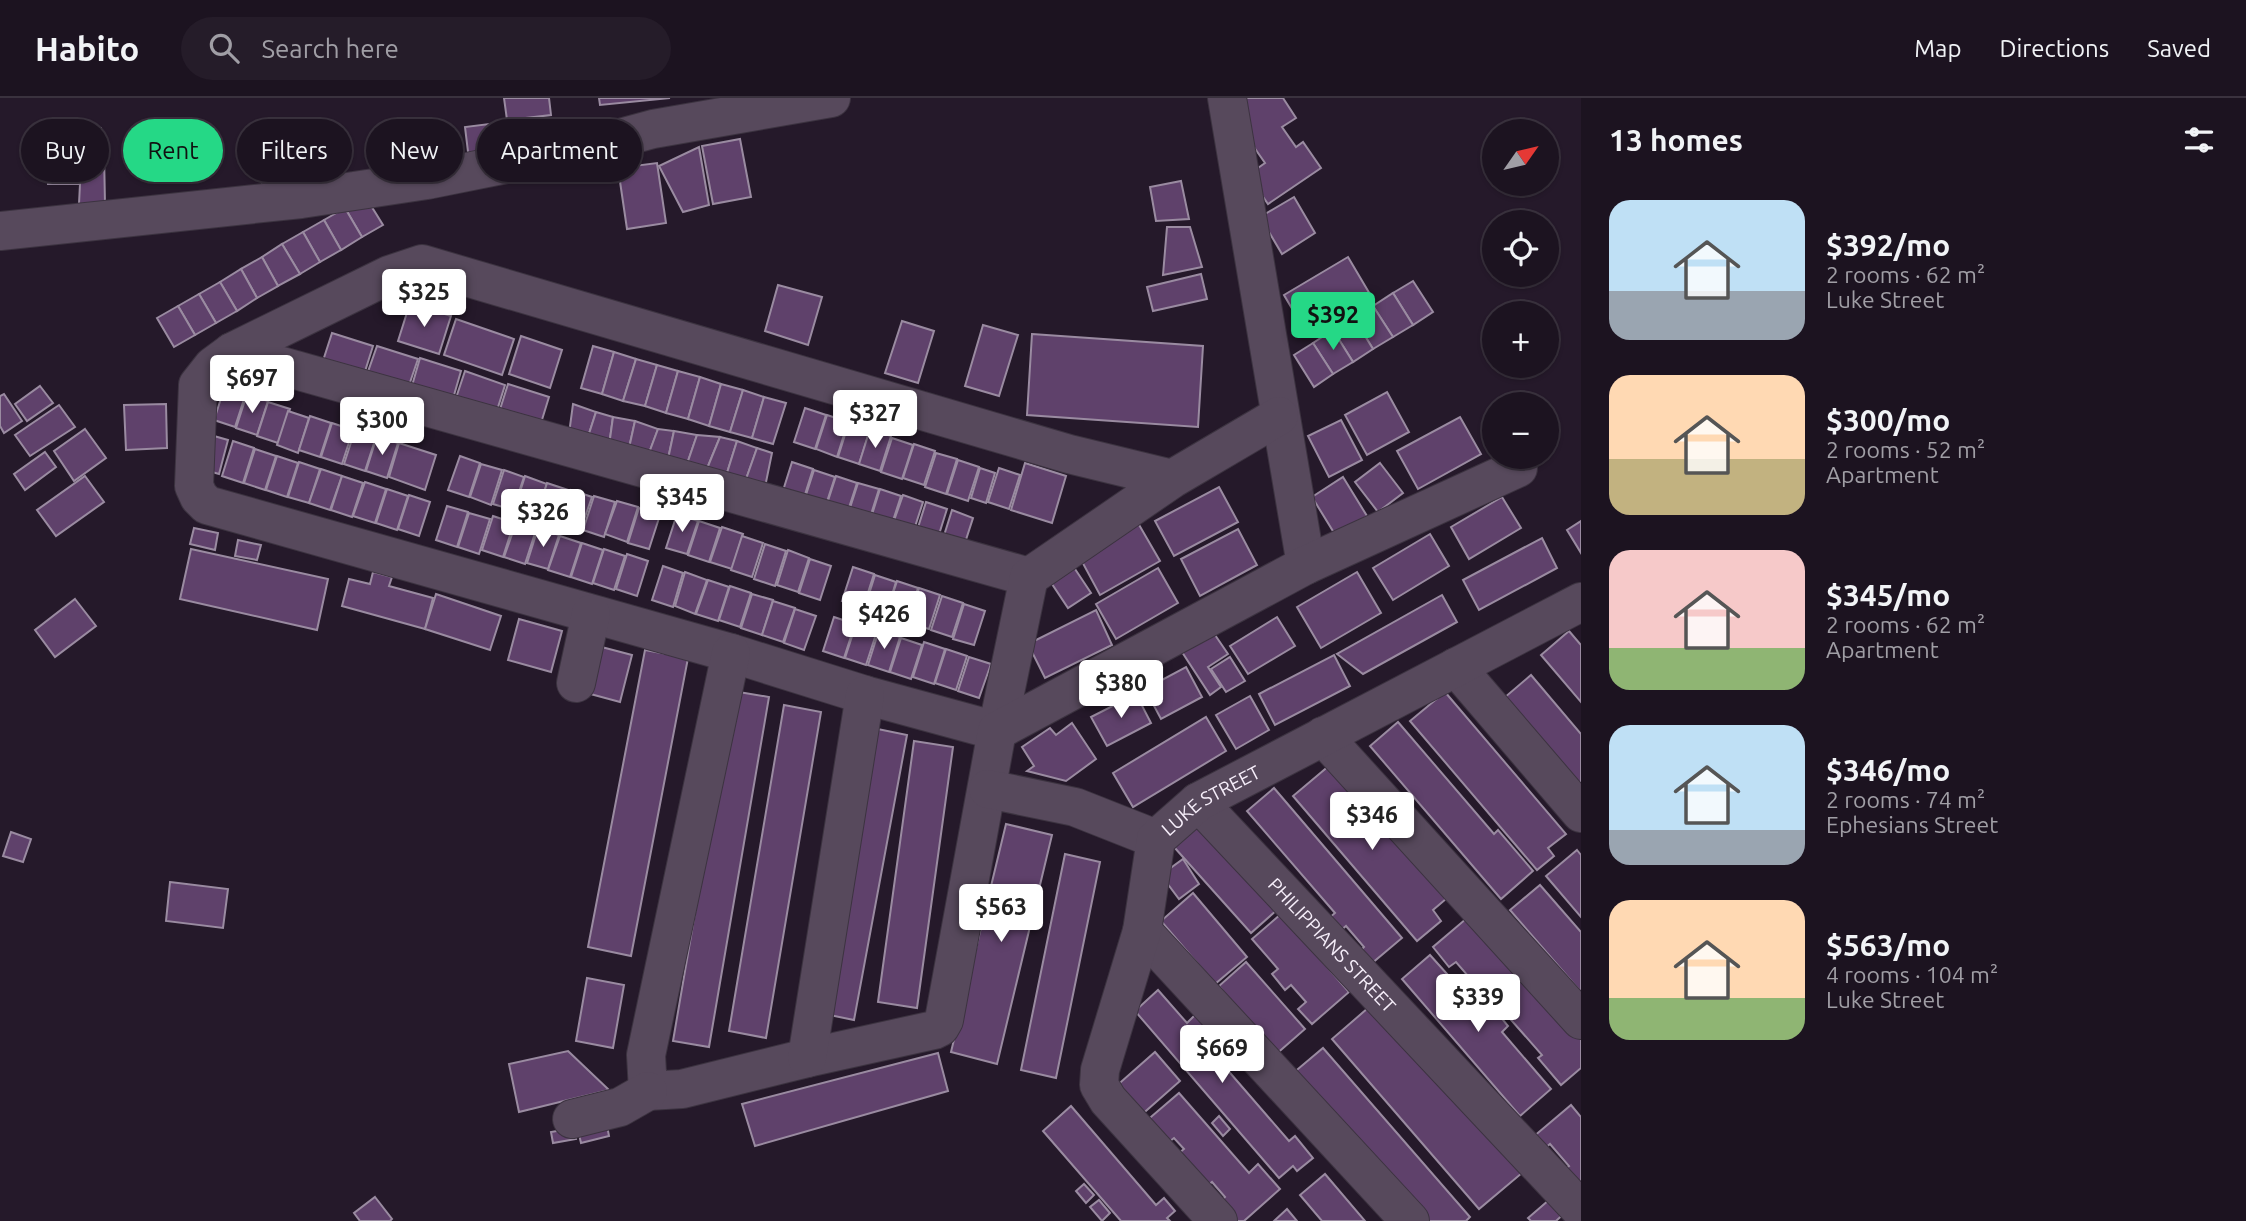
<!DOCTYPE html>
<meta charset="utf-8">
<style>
:root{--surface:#1c1320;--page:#251c29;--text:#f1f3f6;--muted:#a09ea5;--line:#3a323e;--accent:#25d886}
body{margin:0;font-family:Ubuntu,sans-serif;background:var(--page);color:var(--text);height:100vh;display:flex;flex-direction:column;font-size:26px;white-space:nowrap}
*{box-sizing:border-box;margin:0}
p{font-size:23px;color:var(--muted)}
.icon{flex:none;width:38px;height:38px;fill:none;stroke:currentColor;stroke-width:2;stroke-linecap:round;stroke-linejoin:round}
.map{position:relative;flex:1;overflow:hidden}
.drawer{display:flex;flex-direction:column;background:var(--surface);width:665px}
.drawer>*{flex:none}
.guide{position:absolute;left:21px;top:21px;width:665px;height:63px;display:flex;gap:14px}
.needle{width:46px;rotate:56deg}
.fabs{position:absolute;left:1482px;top:21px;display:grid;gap:14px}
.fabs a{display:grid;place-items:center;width:77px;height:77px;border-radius:50%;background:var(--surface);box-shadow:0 2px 5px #0004,0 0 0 2px var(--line);font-size:35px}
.price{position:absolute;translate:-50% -60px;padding:0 16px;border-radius:7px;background:#fff;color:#222;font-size:23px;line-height:46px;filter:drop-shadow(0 2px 4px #0008)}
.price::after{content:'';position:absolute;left:50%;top:42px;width:21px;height:16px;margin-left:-10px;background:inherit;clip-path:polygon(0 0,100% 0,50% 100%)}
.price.on{background:var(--accent);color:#111}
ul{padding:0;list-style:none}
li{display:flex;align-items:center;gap:21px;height:175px;padding:0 28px}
li span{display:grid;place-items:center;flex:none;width:196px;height:140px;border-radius:21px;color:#555}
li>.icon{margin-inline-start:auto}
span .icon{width:84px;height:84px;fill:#fffc;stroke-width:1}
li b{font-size:30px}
h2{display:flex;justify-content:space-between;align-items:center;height:84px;padding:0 28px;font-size:30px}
.pill{padding:0 24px;border-radius:32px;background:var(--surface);box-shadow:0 2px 5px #0004,0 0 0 2px var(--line);font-size:24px;line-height:63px}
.pill.on{background:var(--accent);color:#111}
header{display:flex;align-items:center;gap:42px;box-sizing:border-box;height:98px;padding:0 35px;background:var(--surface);border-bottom:2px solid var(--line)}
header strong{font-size:33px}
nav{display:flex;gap:38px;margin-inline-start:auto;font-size:24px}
.search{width:490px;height:63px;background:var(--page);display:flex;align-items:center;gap:18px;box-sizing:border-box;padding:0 24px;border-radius:38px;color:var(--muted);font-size:26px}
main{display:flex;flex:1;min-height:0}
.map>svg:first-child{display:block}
.building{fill:#5f416b;stroke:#9a8ba1;stroke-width:2}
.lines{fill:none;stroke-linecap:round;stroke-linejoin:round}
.minor-casing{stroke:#3c3340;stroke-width:40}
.minor{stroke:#57495c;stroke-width:38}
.labels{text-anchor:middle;stroke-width:5;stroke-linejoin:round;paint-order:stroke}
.street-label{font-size:19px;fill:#f6eefa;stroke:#0b070d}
</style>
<header>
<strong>Habito</strong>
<div class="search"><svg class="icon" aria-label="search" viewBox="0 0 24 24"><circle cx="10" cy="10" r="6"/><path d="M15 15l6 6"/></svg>Search here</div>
<nav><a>Map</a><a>Directions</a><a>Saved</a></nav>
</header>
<main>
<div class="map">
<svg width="1581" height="1123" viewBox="0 0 1581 1123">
<rect width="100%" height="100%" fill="#25192a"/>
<!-- building -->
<g class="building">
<polygon points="504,0 549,0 551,17 507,22"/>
<polygon points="599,0 670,0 600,7"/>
<polygon points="1236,0 1283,0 1296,20 1282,29 1296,49 1303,44 1321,70 1268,106 1248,77 1265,65 1233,19"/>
<polygon points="489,26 494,59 469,62 465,29"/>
<polygon points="71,30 101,30 102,53 72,53"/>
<polygon points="186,34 197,52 181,63 169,45"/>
<polygon points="280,37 298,67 264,88 246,58"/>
<polygon points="740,41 751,99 713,106 702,48"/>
<polygon points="699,49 709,107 683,114 659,68"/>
<polygon points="49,55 104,55 105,106 79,106 80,86 48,86"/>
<polygon points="657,65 666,125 627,131 618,70"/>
<polygon points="1181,83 1189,121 1156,123 1150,89"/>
<polygon points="365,98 383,127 362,139 345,110"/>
<polygon points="1294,99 1315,135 1282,156 1260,119"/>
<polygon points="345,110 362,139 341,152 324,122"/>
<polygon points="324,122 341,152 320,164 303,134"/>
<polygon points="1167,129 1190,129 1202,169 1163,177"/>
<polygon points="303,134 320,164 300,176 282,146"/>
<polygon points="282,146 300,176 278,188 262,159"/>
<polygon points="262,159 278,188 257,200 241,171"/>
<polygon points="1348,159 1371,198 1307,236 1284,197"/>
<polygon points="241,171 257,200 237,213 220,184"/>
<polygon points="1201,176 1207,201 1153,213 1147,189"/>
<polygon points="1413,183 1433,214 1413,227 1393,195"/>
<polygon points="220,184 237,213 216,225 199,196"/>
<polygon points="778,187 822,199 808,247 765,233"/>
<polygon points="1393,195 1413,227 1393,239 1373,208"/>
<polygon points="199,196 216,225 195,237 178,208"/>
<polygon points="410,205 451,218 439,256 398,243"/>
<polygon points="178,208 195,237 174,249 157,220"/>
<polygon points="1373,208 1393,239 1373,251 1354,220"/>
<polygon points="1354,220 1373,251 1353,264 1333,232"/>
<polygon points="456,221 514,241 502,277 444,257"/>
<polygon points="902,223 934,233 918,285 885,275"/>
<polygon points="983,227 1018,237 999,298 965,288"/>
<polygon points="1333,232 1353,264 1333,276 1313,245"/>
<polygon points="332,235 373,248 361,286 320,272"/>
<polygon points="1032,236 1203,248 1198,329 1027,317"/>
<polygon points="521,238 562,252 550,290 509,276"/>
<polygon points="1313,245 1333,276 1314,289 1294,257"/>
<polygon points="377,248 418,261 405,299 364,285"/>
<polygon points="593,248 614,254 602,296 581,290"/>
<polygon points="614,254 636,261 623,303 602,296"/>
<polygon points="420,260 461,273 450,311 409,298"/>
<polygon points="636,261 657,267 645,308 623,303"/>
<polygon points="657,267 678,273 666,315 645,308"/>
<polygon points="465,273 505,287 493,325 452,312"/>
<polygon points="678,273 700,279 688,321 666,315"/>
<polygon points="700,279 721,286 709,328 688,321"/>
<polygon points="508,286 549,299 537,338 496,324"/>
<polygon points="721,286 743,292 730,334 709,328"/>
<polygon points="40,288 53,305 27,323 15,306"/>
<polygon points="225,288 246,295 235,329 214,322"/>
<polygon points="743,292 764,299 752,340 730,334"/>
<polygon points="1387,294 1409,334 1367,357 1345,317"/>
<polygon points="4,296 22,323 4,335 0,328 0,298"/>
<polygon points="247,296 268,303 257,337 236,330"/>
<polygon points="764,299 786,305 773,346 752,340"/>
<polygon points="268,304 290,311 278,345 257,338"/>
<polygon points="166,306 167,350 126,352 124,307"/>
<polygon points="573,306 596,314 585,348 568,343"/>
<polygon points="59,307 75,329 30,358 15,337"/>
<polygon points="805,310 826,317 815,351 794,344"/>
<polygon points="288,313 309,320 298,355 277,347"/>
<polygon points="596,314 613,319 608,355 585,348"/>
<polygon points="827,317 848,324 837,359 816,351"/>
<polygon points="310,318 331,325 320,359 299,352"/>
<polygon points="613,319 635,323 629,350 608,355"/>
<polygon points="1460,319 1481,356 1418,391 1397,353"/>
<polygon points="1341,322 1362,362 1329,379 1308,338"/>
<polygon points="635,323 658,331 649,355 629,350"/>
<polygon points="849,324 870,332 859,366 838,359"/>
<polygon points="332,325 353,332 342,366 321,359"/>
<polygon points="85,331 106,360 74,383 54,353"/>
<polygon points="658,331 674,333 668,361 649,355"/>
<polygon points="870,331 891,338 880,373 859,366"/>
<polygon points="355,332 376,339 365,373 344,366"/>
<polygon points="674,333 697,337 687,366 668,361"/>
<polygon points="207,336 228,342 219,376 198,370"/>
<polygon points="697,337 720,339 706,373 687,366"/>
<polygon points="377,338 398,345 387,380 366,373"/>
<polygon points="720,339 737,343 726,378 706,373"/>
<polygon points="892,340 913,347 902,381 881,374"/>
<polygon points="233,343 254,350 243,385 222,378"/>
<polygon points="737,343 757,350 745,384 726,378"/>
<polygon points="399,345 436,357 425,392 389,379"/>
<polygon points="914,346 935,353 924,387 903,380"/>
<polygon points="757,350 772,355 765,389 745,384"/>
<polygon points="255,351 276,358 265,392 244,385"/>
<polygon points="45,354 56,369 25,392 14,376"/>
<polygon points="936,355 957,361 946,396 925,389"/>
<polygon points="277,358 298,365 287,399 266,392"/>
<polygon points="460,358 480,365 469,399 448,392"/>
<polygon points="958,362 979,369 968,403 947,396"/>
<polygon points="299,364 320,371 309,405 288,399"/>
<polygon points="792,364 813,371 802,406 781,399"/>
<polygon points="1025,365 1066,378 1052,425 1011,412"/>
<polygon points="1380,365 1403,395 1378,414 1355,384"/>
<polygon points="481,366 502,372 491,407 470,399"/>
<polygon points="980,370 995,375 986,405 971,400"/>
<polygon points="999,370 1020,377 1009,411 988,404"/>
<polygon points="321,371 342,378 330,412 309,405"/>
<polygon points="504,372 524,379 513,412 493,406"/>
<polygon points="814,372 835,379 824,413 803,406"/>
<polygon points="85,378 104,404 56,438 37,412"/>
<polygon points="342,378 363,385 352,419 331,412"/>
<polygon points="525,378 547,386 535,419 514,413"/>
<polygon points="836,378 857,385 846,419 825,412"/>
<polygon points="1343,379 1367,418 1336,438 1312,399"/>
<polygon points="365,384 386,391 375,425 353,418"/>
<polygon points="547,385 568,392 557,427 536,420"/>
<polygon points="858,385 879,391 868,426 847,419"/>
<polygon points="1219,389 1238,424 1174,458 1155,423"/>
<polygon points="387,391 408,398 397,432 376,425"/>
<polygon points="880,391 901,398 890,432 869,426"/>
<polygon points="571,392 592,399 580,433 559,426"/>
<polygon points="409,397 430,404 419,438 398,431"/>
<polygon points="903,397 923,404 912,438 891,431"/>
<polygon points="594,398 615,404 604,439 583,432"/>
<polygon points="1502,399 1521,430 1469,461 1451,429"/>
<polygon points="617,403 638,409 627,444 605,436"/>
<polygon points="926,404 947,411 936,446 915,439"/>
<polygon points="447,408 468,414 457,449 436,442"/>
<polygon points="639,410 660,417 649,451 628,445"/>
<polygon points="952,412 973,420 962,454 941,447"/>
<polygon points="469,415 490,421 479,456 458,449"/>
<polygon points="677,416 698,423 687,456 666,450"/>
<polygon points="493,418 514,425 503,459 482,452"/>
<polygon points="699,423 720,430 709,464 688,457"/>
<polygon points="1581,423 1581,455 1567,432"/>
<polygon points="516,425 536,432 525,466 504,459"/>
<polygon points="1138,425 1160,463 1100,497 1079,458"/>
<polygon points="722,429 743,436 732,471 710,464"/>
<polygon points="194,430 218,435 215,452 190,446"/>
<polygon points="538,430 559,437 548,471 527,465"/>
<polygon points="1238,431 1257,467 1200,498 1181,461"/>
<polygon points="1430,436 1449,468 1393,502 1373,470"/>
<polygon points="560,438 581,445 570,479 548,472"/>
<polygon points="742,438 763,445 752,479 731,472"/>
<polygon points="1542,440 1557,470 1479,512 1463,482"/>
<polygon points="238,442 261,447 257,462 235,458"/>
<polygon points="582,445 603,452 592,486 571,479"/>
<polygon points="765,446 786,453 775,488 754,481"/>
<polygon points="191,451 328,481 317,532 180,501"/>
<polygon points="604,451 625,458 614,492 593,485"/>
<polygon points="788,452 809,460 798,494 777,487"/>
<polygon points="627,456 648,463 637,498 616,491"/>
<polygon points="1067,459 1091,495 1068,510 1044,474"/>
<polygon points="810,461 831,468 820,502 799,495"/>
<polygon points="663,468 683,475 673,509 652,502"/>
<polygon points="853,469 874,476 863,510 842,503"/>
<polygon points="1158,470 1178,505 1116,541 1096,506"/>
<polygon points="373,474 392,479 389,488 433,500 425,531 342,508 349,481 370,486"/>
<polygon points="685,474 707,482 695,516 675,508"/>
<polygon points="1357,474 1381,515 1321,550 1297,509"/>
<polygon points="875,477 896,484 885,519 864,512"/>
<polygon points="708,482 729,489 718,523 696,516"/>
<polygon points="897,483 918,490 907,524 886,517"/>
<polygon points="730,488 751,495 740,529 719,522"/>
<polygon points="919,490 940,497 929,531 908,525"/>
<polygon points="436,496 501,518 490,552 425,531"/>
<polygon points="752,496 773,502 762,537 741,530"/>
<polygon points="1442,497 1457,524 1363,576 1337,556"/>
<polygon points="942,498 963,505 952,539 931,532"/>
<polygon points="75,501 96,528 55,559 35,532"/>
<polygon points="773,503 795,510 783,544 762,537"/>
<polygon points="964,506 985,513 974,547 953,541"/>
<polygon points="795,511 816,518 804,552 784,545"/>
<polygon points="1096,512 1112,547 1045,580 1028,546"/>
<polygon points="834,519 855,526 844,560 823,553"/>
<polygon points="1277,519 1295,548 1248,576 1230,548"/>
<polygon points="519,521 562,533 551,574 508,562"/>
<polygon points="856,526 877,533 866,567 845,560"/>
<polygon points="879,532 900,539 889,574 868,567"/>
<polygon points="1569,533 1581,547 1581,604 1541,557"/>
<polygon points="1213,534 1228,556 1208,569 1221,589 1210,597 1182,554"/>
<polygon points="901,540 922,547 911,581 890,574"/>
<polygon points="924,544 945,551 934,586 913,579"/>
<polygon points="594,547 632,557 620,604 583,594"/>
<polygon points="946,551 967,558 956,592 935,585"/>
<polygon points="645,552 688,560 631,858 588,849"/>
<polygon points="1334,557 1350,588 1275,627 1259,596"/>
<polygon points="969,559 991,566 979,600 958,593"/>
<polygon points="1230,559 1245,583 1226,594 1211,571"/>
<polygon points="1186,569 1202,599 1161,621 1145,591"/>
<polygon points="1531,577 1581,636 1581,691 1504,600"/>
<polygon points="733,593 769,599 709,949 673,943"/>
<polygon points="1445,594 1566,736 1548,750 1554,758 1537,772 1410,623"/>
<polygon points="1136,596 1151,625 1107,648 1091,619"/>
<polygon points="1250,598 1269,632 1236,651 1216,617"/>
<polygon points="784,607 821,614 766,940 729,933"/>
<polygon points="1206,619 1226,653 1133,709 1113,675"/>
<polygon points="1398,624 1494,736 1498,732 1533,773 1501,801 1370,648"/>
<polygon points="1072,625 1096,661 1066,683 1027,673 1034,668 1022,649 1050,630 1056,637"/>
<polygon points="868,629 907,637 854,922 815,914"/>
<polygon points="914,643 953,649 917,910 878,904"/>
<polygon points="1330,667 1446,801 1433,812 1441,823 1417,843 1293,698"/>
<polygon points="1274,690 1402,840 1371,866 1360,853 1364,849 1346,828 1340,833 1329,820 1335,815 1247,713"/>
<polygon points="1201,724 1278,811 1251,835 1174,749"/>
<polygon points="1006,726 1052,737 997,966 951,954"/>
<polygon points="11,734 31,741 23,764 3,758"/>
<polygon points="1577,752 1581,757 1581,819 1546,778"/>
<polygon points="1065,756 1100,764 1056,980 1021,972"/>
<polygon points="1183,761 1199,786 1179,801 1161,777"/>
<polygon points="170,784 228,791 223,830 166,823"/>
<polygon points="1540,787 1581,834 1581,894 1510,812"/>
<polygon points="1193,795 1247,859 1215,886 1161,823"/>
<polygon points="1281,816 1349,894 1312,926 1298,911 1306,904 1291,887 1285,892 1272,876 1278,871 1252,841"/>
<polygon points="1467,820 1581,933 1581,970 1561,987 1538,960 1542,957 1497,906 1494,908 1456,864 1449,869 1433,849"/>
<polygon points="1430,857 1456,886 1464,879 1478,896 1470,903 1484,920 1494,911 1508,928 1502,934 1551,991 1520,1018 1402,881"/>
<polygon points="1246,864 1305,931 1274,958 1219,888"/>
<polygon points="587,880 624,887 613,950 576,943"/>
<polygon points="1158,892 1187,925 1196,916 1208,931 1199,939 1289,1043 1295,1038 1313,1060 1297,1073 1293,1068 1279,1080 1135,913"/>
<polygon points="1375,904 1522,1075 1479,1111 1332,941"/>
<polygon points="1323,950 1470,1119 1466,1123 1420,1123 1292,976"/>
<polygon points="568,953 609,992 519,1014 509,966"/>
<polygon points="1155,954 1180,983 1139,1019 1114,990"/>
<polygon points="938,955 948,993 755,1048 742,1006"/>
<polygon points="1179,995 1249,1075 1258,1066 1280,1091 1244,1123 1237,1123 1220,1104 1225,1099 1212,1084 1201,1093 1173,1060 1184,1051 1174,1040 1165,1047 1145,1024"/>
<polygon points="1571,1007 1581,1019 1581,1085 1561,1074 1569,1068 1550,1046 1544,1051 1533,1039"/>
<polygon points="1071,1008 1156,1107 1164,1100 1175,1113 1167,1120 1170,1123 1121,1123 1043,1033"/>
<polygon points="1219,1018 1230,1031 1223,1038 1212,1025"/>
<polygon points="606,1022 609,1038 581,1045 577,1028"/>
<polygon points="574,1030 576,1041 553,1045 551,1034"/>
<polygon points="1325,1076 1365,1123 1322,1123 1300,1097"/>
<polygon points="1084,1086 1094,1097 1086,1105 1076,1093"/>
<polygon points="1556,1096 1569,1111 1556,1123 1531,1123 1528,1120"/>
<polygon points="375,1099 392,1121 390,1123 360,1123 354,1115"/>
<polygon points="1099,1102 1110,1115 1102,1123 1090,1109"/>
<polygon points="1287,1111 1297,1123 1274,1123"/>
</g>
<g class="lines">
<defs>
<g id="minor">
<polyline points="1227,0 1306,467"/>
<polyline points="0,133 301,101 427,82 576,52 653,31 831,0"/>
<polyline points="232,254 1029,479"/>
<polyline points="1172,381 1069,356 422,166 389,177 232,254 213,268 198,287 194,388 199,399 207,407 731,555 865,597 997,633 1029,479 1172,381 1279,318"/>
<polyline points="731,555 646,957 648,993 682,991 807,960 934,932 940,929 944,922 997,633 1306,467 1518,370"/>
<polyline points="1456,569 1581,715"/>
<polyline points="576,585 591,516"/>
<polyline points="1323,638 1581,922"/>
<polyline points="988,691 1075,709 1156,741"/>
<path id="s1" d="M1198 704 1581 1112"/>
<polyline points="1142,833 1410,1123"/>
<polyline points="807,960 865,597"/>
<polyline points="572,1021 620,1009 648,993"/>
<path id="s2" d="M1218 1123 1108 1002 1099 987 1100 972 1142 833 1156 741 1198 704 1581 504"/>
</g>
</defs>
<!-- minor casing -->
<use href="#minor" class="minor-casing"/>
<!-- minor -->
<use href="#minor" class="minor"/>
</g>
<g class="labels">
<!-- street labels -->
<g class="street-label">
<text dy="7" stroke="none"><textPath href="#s2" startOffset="502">LUKE STREET</textPath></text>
<text dy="7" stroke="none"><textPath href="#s1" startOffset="196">PHILIPPIANS STREET</textPath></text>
</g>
</g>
</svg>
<div class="fabs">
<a><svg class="needle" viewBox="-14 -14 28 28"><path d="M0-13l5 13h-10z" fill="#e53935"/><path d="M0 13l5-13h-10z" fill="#a09ea5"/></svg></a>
<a><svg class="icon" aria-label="locate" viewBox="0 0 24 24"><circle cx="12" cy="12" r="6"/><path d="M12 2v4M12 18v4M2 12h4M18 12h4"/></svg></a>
<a>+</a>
<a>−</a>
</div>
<b class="price" style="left:424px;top:231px">$325</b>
<b class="price on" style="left:1333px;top:254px">$392</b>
<b class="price" style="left:252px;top:317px">$697</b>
<b class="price" style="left:875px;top:352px">$327</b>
<b class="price" style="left:382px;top:359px">$300</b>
<b class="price" style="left:682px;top:436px">$345</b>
<b class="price" style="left:543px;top:451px">$326</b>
<b class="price" style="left:884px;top:553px">$426</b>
<b class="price" style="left:1121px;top:622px">$380</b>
<b class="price" style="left:1372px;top:754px">$346</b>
<b class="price" style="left:1001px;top:846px">$563</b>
<b class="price" style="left:1478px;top:936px">$339</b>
<b class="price" style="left:1222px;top:987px">$669</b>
<div class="guide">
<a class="pill">Buy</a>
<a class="pill on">Rent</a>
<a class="pill">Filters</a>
<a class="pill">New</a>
<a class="pill">Apartment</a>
</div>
</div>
<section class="drawer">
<h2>13 homes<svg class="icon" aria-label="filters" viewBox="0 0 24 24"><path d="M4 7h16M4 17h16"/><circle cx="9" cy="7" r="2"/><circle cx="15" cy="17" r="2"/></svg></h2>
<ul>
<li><span style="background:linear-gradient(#bfe0f5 65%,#9aa5b1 0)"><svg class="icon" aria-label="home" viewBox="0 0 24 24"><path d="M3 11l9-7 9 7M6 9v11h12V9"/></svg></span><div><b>$392/mo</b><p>2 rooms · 62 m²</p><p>Luke Street</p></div></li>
<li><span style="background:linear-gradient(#ffd9b3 60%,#c2b280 0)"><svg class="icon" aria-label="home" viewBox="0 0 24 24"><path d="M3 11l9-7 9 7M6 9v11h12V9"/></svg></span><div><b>$300/mo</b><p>2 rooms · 52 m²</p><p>Apartment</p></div></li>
<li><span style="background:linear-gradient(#f6c9c9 70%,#8fb573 0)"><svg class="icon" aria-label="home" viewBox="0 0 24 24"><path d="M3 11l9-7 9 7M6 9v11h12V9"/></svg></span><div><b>$345/mo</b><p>2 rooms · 62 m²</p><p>Apartment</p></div></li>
<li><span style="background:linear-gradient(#bfe0f5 75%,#9aa5b1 0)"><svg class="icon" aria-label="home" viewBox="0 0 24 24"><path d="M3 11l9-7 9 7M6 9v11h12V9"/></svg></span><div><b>$346/mo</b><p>2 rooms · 74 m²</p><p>Ephesians Street</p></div></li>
<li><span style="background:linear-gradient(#ffd9b3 70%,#8fb573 0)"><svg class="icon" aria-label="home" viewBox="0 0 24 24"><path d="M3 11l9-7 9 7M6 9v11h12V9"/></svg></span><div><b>$563/mo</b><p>4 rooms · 104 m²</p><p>Luke Street</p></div></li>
</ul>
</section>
</main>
